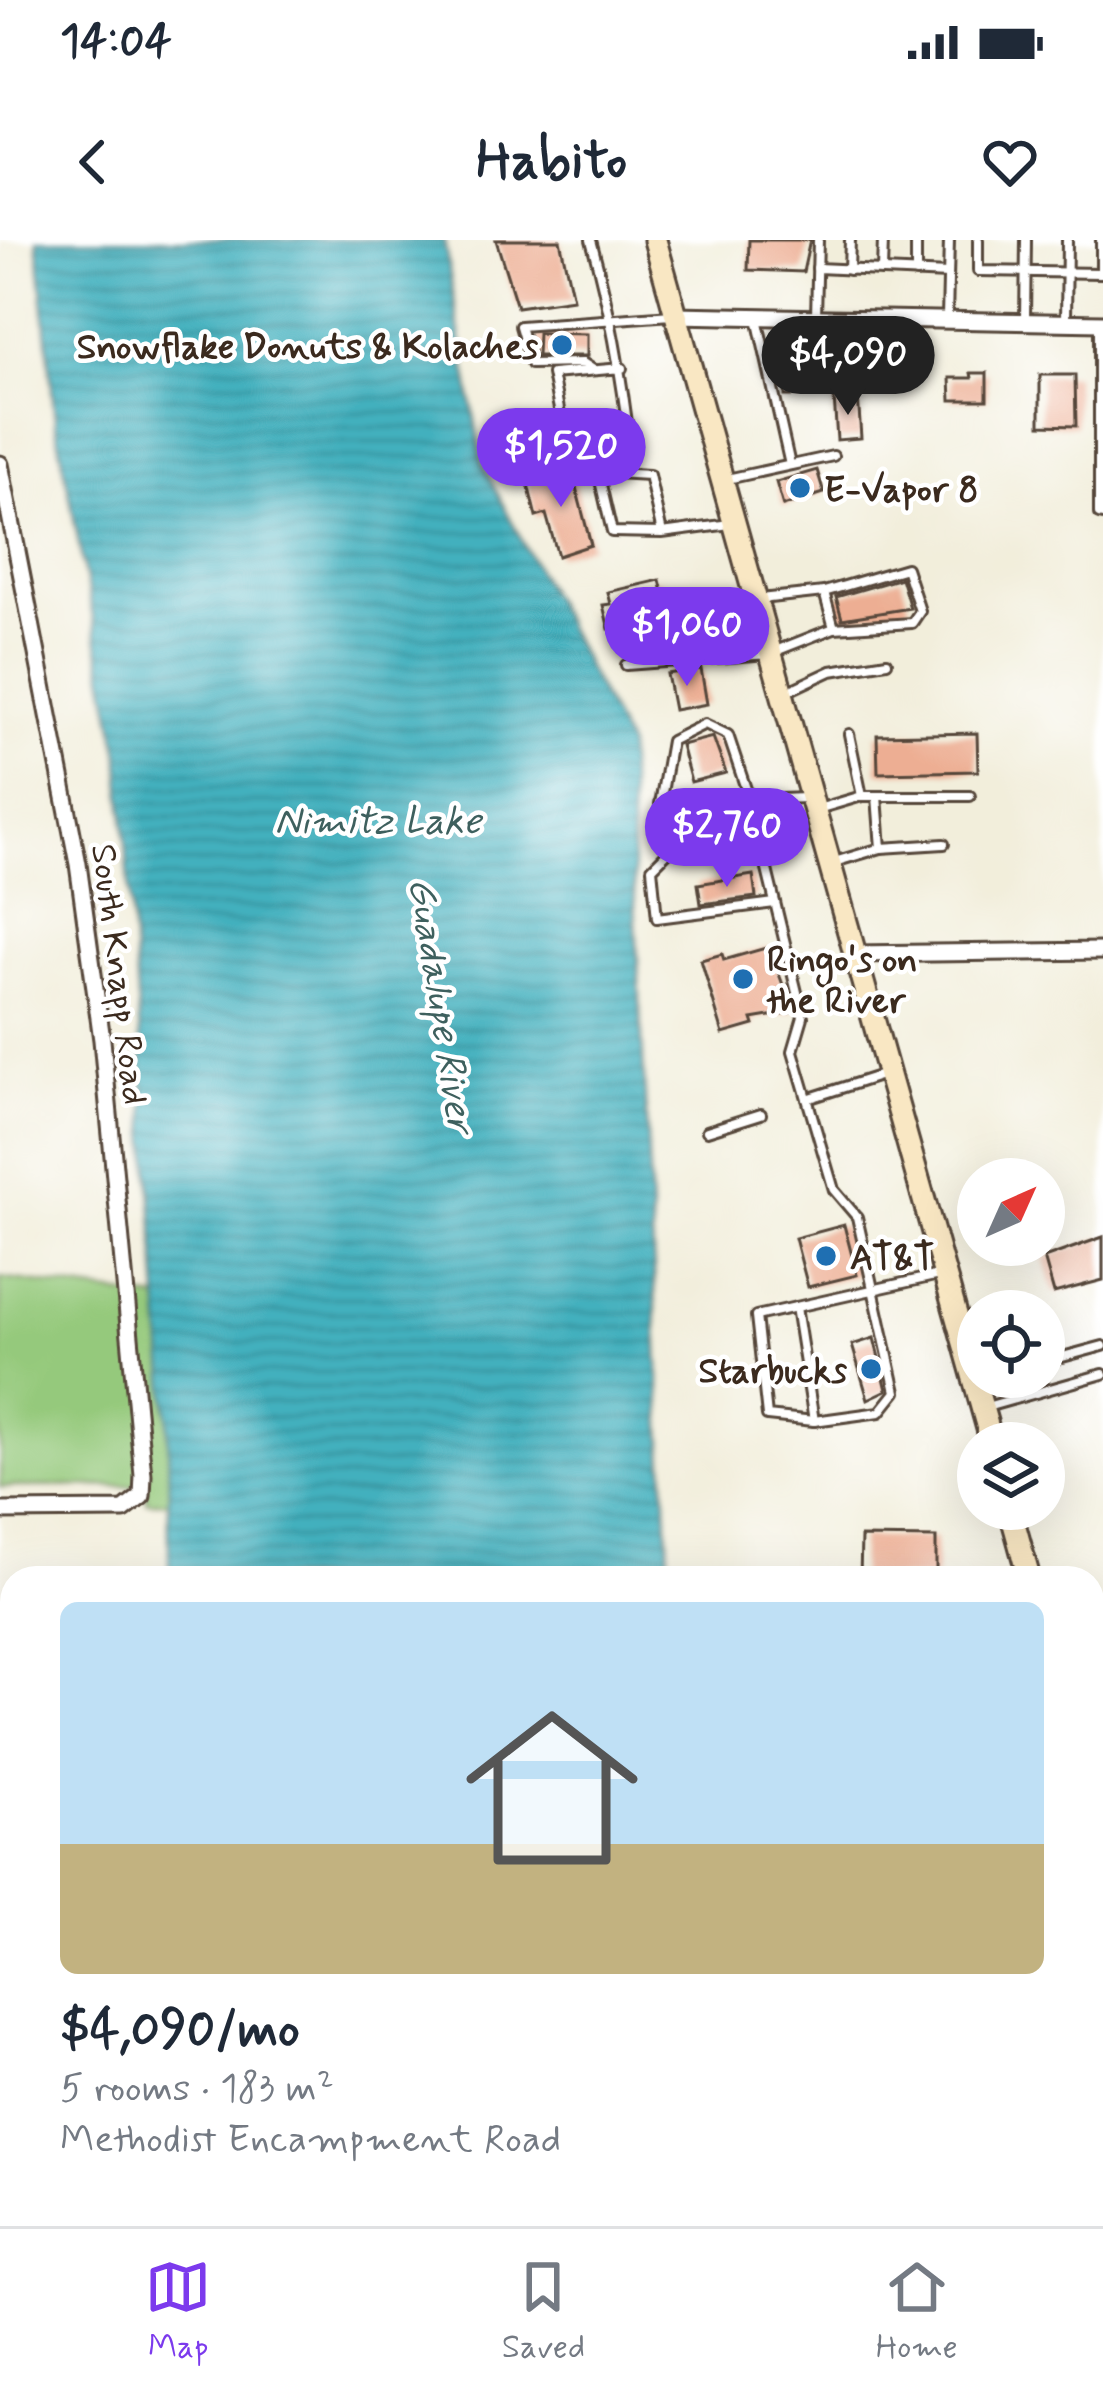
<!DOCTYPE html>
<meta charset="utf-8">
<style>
:root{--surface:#fff;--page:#f6f6f7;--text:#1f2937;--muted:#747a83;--line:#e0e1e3;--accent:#7c3aed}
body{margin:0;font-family:Mynerve,sans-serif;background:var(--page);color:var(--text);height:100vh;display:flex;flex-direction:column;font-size:45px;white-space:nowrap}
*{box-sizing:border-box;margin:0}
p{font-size:39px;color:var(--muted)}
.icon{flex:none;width:66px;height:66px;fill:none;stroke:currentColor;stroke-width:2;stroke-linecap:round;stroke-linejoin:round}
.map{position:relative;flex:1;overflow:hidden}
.panel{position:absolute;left:0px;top:1326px;width:1104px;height:660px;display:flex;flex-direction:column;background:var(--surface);border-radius:36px 36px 0 0;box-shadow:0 12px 48px #0002}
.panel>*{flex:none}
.needle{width:78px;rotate:45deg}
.controls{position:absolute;left:957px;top:918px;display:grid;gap:24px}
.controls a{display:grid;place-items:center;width:108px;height:108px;border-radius:50%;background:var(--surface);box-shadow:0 12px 48px #0002;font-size:60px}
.price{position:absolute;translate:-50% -102px;padding:0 27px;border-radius:42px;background:var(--accent);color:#fff;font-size:39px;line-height:78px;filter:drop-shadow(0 3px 6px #0008)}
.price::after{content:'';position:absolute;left:50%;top:72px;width:36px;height:27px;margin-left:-18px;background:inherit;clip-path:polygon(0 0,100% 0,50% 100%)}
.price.selected{background:#222;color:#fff}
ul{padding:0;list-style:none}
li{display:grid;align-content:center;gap:24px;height:636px;padding:0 60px}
li span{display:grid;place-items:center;height:372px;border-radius:18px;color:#555}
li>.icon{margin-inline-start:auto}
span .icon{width:216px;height:216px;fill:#fffc;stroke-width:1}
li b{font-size:51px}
.status{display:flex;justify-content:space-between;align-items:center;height:84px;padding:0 60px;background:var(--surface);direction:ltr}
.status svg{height:33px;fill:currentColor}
header{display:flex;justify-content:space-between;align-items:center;height:156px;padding:0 60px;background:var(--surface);font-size:54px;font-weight:800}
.dock{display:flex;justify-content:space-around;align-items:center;height:168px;border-top:3px solid var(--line);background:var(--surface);font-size:33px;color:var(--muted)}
.dock a{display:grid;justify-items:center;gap:6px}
.dock .selected{color:var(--accent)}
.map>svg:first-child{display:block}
.park{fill:#95c97b;stroke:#687a4c;stroke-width:3}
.water{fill:url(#water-rules);stroke:#3e6d6e;stroke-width:3}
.building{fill:#edae93}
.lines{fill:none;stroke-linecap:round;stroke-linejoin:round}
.service-casing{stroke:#56473a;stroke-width:14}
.minor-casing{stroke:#56473a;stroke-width:21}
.secondary-casing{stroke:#56473a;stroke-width:27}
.service{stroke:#fff;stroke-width:8}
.minor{stroke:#fff;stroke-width:15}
.secondary{stroke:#f9e7c3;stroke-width:21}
.poi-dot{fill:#1f6fb2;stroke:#fff;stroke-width:4.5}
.labels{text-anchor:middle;stroke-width:9;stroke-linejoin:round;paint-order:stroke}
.poi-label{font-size:36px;font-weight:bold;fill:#3b2a1e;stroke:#fff;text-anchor:start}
.street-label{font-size:36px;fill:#3b2a1e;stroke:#fff}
.water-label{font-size:39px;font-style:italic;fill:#3e605e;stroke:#fff}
</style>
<div class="status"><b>14:04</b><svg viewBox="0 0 49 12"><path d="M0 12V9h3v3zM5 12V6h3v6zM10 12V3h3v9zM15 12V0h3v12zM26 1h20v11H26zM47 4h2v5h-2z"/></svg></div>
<header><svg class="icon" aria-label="back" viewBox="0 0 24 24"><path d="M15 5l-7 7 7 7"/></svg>Habito<svg class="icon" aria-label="heart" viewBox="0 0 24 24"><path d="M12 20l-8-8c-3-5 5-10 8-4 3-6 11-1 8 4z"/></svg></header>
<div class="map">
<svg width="1103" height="1986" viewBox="0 0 1103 1986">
<defs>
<pattern id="water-rules" width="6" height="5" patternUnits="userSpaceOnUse" patternTransform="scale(3)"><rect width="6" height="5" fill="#42b0be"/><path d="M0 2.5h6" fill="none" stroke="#388f9a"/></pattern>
</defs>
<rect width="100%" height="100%" fill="#fff"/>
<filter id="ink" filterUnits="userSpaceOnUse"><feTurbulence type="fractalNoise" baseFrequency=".00833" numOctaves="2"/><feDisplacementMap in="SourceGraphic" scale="24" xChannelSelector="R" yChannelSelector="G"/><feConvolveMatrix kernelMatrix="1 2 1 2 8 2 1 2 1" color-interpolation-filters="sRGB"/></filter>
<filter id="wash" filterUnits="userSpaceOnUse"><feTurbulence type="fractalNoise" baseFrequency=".004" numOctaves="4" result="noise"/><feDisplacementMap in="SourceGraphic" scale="48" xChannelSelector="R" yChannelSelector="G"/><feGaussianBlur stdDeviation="2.7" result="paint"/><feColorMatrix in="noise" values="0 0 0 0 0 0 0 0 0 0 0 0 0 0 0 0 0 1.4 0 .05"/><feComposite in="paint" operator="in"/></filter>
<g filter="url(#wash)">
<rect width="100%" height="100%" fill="#f2eedb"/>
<!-- park -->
<polygon class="park" points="0,1038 179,1062 189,1263 147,1262 146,1246 0,1247"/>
<!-- water -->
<g class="water">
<polygon points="37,0 444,0 483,225 627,505 670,1338 169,1338 168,1181 119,513 55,181"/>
<polygon points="244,1974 699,1974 699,1986 233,1986"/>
</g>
<g id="blocks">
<!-- building -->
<g class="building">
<polygon points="496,0 560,0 573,59 517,67"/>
<polygon points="749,0 810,0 803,32 748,30"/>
<polygon points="538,93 587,94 587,116 537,116"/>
<rect x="785" y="121" width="47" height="35"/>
<polygon points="971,133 987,133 987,160 951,160 950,138 972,138"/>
<polygon points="1040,135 1075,135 1076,186 1040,185"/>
<polygon points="858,155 861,198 837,200 834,157"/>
<polygon points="556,223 572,232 591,305 558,316 546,274 536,277 528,244 547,239"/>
<polygon points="817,230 824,253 783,266 776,242"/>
<polygon points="901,338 910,368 842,379 836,357"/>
<polygon points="660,340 670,380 609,389 603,365 611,364 608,352"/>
<polygon points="701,429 707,464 674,470 667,434"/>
<polygon points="977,493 978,531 878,533 877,495"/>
<polygon points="713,497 726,533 691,542 681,505"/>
<polygon points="753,635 756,657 701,664 698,644"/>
<polygon points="769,707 793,772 752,779 754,785 723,794 701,720 722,714 724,720"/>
<polygon points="844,985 857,1035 808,1047 795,998"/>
<polygon points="1103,997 1103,1040 1054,1053 1044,1018"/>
<polygon points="874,1098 887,1150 868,1159 852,1105"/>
<polygon points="861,1297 936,1298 936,1338 860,1338"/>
</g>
</g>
</g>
<g filter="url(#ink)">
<use href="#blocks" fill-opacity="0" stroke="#56473a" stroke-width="3"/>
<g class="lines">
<defs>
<g id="service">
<path d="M591 0C610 69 622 136 630 208L566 205 552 134 622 128"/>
<polyline points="978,0 978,31 1101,33 1101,0"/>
<polyline points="817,28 948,34"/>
<polyline points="849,30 850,0"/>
<polyline points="882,31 883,0"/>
<polyline points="916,33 916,0"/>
<polyline points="816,76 818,0"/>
<polyline points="757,78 790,225"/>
<polyline points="947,78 949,0"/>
<polyline points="1025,80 1026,0"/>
<polyline points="1066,82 1067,0"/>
<polyline points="1099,84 1099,274 1103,275"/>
<polyline points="592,129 583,123 531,124 520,86 672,75"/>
<polyline points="727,239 833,216"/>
<polyline points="662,293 649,235 598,232 612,292 662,293 730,284"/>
<polyline points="824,352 834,388"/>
<polyline points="626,425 768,414 834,388 912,383 920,371 906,328 824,352 760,359"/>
<polyline points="786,452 831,431 887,422"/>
<polyline points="849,494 862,556"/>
<polyline points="877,556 881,608 944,604"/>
<polyline points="806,558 660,564 671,501 705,484 728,495 751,564 803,777 793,811 834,950 857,977 896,1152 880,1172 814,1181 767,1176 756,1076 939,1035"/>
<polyline points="818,569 862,556 970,556"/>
<polyline points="759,594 672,608 652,628 657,678 775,663"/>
<polyline points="831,623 881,608"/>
<polyline points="807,859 885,834"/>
<polyline points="707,891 761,874"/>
<polyline points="796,1067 814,1181"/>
<polyline points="1044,1122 1103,1106"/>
<polyline points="983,1168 1103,1134"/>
<polyline points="1092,1409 1103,1406"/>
<polyline points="1092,1902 1103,1940"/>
<polyline points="1092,1960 1103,1959"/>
<polyline points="927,1974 928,1986"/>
<polyline points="964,1974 966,1986"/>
</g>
<g id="minor">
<polyline points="674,75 1103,83"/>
<polyline points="0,224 78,624 102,800 143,1235 142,1256 124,1270 0,1271"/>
<polyline points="851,714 1103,711"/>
</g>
<g id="secondary">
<polyline points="655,0 992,1203"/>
<polyline points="1010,1269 1029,1338"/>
<polyline points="1092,1568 1103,1609"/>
</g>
</defs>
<!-- service casing -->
<use href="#service" class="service-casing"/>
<!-- minor casing -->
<use href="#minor" class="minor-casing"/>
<!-- secondary casing -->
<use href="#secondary" class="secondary-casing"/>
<!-- service -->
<use href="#service" class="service"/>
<!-- minor -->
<use href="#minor" class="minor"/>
<!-- secondary -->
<use href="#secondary" class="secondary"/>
</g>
</g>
<!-- markers -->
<g class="poi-dot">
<circle cx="562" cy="105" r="12"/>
<circle cx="800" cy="248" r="12"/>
<circle cx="743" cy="739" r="12"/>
<circle cx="826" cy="1016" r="12"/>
<circle cx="871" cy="1129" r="12"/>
</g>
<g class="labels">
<!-- poi labels -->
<g class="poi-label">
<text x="538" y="118" text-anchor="end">Snowflake Donuts &amp; Kolaches</text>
<text x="824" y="261">E-Vapor 8</text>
<text x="767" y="731">Ringo's on<tspan x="767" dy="41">the River</tspan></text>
<text x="850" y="1029">AT&amp;T</text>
<text x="847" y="1142" text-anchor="end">Starbucks</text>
</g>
<!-- street labels -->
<g class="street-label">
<text transform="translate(121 734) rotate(83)" y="13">South Knapp Road</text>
</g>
<!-- water labels -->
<g class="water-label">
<text x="378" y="593">Nimitz Lake</text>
<text transform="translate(443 765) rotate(81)" y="14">Guadalupe River</text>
</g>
</g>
</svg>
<div class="controls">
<a><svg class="needle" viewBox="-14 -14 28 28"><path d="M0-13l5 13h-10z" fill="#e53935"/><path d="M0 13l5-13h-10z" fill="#747a83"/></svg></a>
<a><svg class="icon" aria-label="locate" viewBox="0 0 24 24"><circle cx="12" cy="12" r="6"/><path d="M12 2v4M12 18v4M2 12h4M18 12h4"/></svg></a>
<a><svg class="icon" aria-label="layers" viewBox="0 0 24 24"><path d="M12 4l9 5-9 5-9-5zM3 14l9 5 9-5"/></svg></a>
</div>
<b class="price selected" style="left:848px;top:178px">$4,090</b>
<b class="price" style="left:561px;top:270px">$1,520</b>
<b class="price" style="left:687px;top:449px">$1,060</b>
<b class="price" style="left:727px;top:650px">$2,760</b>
<section class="panel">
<ul>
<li><span style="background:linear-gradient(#bfe0f5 65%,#c2b280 0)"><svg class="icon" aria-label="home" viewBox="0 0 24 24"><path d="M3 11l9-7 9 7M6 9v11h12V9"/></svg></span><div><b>$4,090/mo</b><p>5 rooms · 183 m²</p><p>Methodist Encampment Road</p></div></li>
</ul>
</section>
</div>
<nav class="dock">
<a class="selected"><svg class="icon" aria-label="map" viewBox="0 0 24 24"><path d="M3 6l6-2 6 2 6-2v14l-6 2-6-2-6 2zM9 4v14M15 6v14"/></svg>Map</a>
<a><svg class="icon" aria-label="saved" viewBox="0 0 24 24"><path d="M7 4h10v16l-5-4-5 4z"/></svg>Saved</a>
<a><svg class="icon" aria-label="home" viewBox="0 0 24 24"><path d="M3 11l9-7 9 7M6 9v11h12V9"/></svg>Home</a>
</nav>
